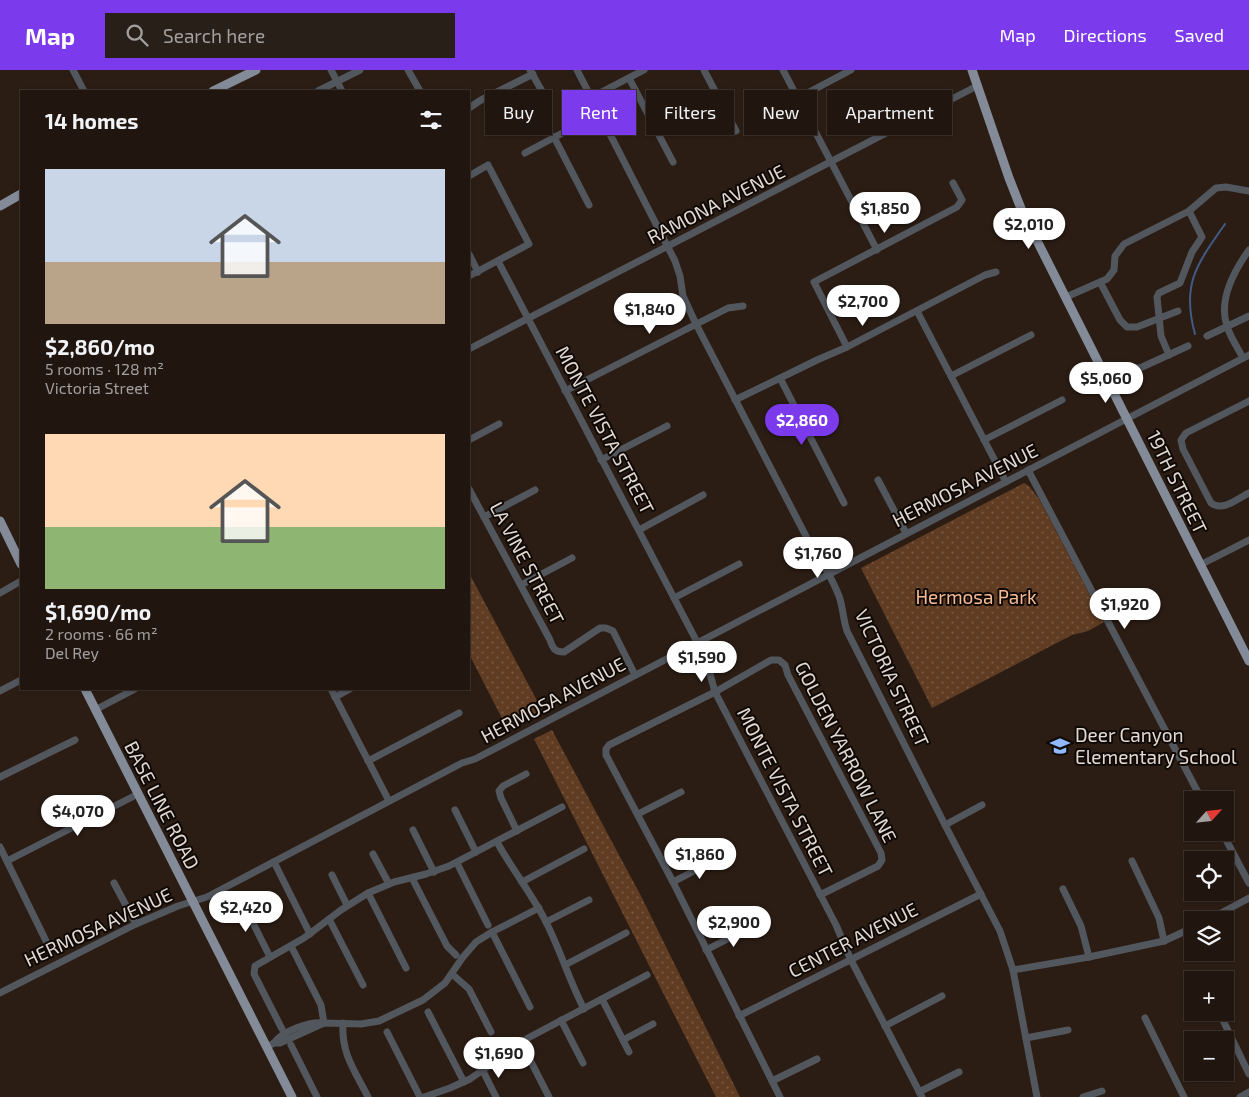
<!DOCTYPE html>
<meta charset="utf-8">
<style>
:root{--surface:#20160f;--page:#281f18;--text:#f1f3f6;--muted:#a29f9e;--line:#3d352f;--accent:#7c3aed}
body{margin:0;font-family:"Exo 2",sans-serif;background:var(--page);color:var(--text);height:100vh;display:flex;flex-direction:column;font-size:19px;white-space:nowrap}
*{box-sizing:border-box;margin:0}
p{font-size:16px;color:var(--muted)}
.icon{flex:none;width:28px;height:28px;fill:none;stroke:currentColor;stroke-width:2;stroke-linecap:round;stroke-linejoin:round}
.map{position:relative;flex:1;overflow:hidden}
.details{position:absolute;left:20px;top:20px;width:450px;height:600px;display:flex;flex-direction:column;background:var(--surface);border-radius:0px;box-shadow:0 1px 4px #0004,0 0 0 1px var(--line)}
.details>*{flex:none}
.hud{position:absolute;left:485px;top:20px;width:475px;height:45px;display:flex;gap:10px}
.needle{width:32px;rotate:63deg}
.fabs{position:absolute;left:1184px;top:721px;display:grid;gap:10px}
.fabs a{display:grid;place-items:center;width:50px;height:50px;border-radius:0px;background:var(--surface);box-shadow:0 1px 4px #0004,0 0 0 1px var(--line);font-size:25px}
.price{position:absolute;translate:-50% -42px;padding:0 11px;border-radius:18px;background:#fff;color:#222;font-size:16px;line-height:32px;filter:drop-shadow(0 1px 2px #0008)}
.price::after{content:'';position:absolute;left:50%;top:30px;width:15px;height:11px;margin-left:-8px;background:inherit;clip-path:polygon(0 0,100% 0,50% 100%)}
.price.on{background:var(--accent);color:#fff}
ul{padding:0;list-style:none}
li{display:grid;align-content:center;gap:10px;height:265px;padding:0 25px}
li span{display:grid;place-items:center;height:155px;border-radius:0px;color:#555}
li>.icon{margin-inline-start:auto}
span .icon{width:90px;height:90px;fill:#fffc;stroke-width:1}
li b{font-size:21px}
h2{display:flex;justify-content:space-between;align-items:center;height:60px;padding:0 25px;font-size:21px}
.chip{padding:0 18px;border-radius:0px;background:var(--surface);box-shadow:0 1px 4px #0004,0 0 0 1px var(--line);font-size:18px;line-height:45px}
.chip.on{background:var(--accent);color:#fff}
header{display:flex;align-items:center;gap:30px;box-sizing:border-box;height:70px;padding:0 25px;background:var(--accent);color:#fff}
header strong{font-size:24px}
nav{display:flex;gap:28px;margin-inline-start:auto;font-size:18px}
.search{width:350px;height:45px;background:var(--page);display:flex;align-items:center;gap:12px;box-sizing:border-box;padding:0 18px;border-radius:0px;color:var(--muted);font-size:19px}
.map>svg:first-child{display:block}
.park{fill:url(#park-dots)}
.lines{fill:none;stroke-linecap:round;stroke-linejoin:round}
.stream{stroke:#415b86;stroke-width:2}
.minor{stroke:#52565d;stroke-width:7}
.major{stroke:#838b99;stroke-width:9}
.labels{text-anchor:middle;stroke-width:4;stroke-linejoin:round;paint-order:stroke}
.street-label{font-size:19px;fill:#e3d9d3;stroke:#0f0905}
.park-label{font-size:19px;fill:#f6ba94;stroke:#0f0905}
.poi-label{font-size:19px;fill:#e3d9d3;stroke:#0f0905;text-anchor:start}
</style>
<header>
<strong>Map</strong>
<div class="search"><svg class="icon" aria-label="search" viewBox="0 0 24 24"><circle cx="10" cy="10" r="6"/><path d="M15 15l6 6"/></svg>Search here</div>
<nav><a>Map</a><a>Directions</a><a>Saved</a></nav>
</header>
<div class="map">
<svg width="1249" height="1027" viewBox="0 0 1249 1027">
<defs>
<pattern id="park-dots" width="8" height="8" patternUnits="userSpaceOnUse" patternTransform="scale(1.25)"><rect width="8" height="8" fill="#603c22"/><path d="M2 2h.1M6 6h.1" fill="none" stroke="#775841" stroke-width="1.8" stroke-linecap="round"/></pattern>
</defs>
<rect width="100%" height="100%" fill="#2b1d14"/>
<!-- park -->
<g class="park">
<polygon points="1024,413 1029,416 1039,429 1104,552 1088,561 1072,565 932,638 861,498"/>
<polygon points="469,503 542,640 507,658 469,584"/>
<polygon points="552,660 641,826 740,1027 716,1027 534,669"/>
</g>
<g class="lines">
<!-- stream -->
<path class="stream" d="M1195 264C1181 214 1197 194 1225 154"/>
<!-- minor -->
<g class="minor">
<polyline points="73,0 84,21"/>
<polyline points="331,0 342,21"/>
<polyline points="408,0 420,21"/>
<polyline points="530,0 547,30"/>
<path d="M577 0 675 191 680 206 683 226 696 254 808 470C820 488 831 506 839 526 843 537 843 549 847 561L945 755 1000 861 1013 900 1037 1027"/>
<polyline points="704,0 736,61"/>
<polyline points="783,0 877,180"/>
<polyline points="629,8 673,92"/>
<polyline points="318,21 360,0"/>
<polyline points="592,27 644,0"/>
<polyline points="798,28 851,0"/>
<polyline points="469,38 481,30 533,4"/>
<polyline points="554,67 589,135"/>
<polyline points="525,83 600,43"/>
<polyline points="469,106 488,95 529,174 469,206"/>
<polyline points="469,184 478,202"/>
<polyline points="498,191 697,572 707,593 715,622 836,855 851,890 922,1027"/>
<polyline points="1100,212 1120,250 1127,257 1137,257 1178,241"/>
<polyline points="1066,227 1107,209 1114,200 1115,186 1124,174 1189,141 1216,118 1226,117 1249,121"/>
<polyline points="917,241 1006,412"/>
<polyline points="1207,266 1249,246"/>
<polyline points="847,277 814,212 957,137 962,130 953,113"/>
<polyline points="469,279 977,16"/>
<polyline points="1169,285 1161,266 1157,227 1159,223 1180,213 1192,182 1202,167 1189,141"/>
<path d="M1243 288C1238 278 1230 267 1227 256 1218 230 1234 201 1249 180"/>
<polyline points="1122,297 1140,298 1188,276"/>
<polyline points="951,306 1031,265"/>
<polyline points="780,308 844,433"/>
<polyline points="565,321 728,238 743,236"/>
<polyline points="735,330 817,290 847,277 985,205 996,202"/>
<path d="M1249 331 1186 363 1181 370 1183 379 1211 433C1223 442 1237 429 1249 423"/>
<polyline points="469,370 499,354"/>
<polyline points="984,370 1062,330"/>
<polyline points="601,390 667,356"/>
<polyline points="1028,400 1202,730"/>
<polyline points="878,410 906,463"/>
<path d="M469 419 550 570C553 579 555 582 564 582L600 558H606L613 561 635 605"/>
<polyline points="484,447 535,420"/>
<polyline points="639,460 703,425"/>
<polyline points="1200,495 1249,470"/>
<polyline points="521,515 572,488"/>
<polyline points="0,523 21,511"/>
<polyline points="674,528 739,494"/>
<polyline points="331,619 389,731"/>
<polyline points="0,621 21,610"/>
<polyline points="335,627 350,619"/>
<polyline points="95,640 135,619"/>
<polyline points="368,691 459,643"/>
<polyline points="0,707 75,670"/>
<polyline points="455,740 476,782"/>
<polyline points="638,744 681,722"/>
<polyline points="945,755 982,735"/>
<polyline points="413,760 434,802"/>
<polyline points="517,761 501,728 499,721 503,716 526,704"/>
<polyline points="1222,762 1249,813"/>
<path d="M497 772C512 799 531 823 545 850 560 879 569 910 584 939"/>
<polyline points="0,777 48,875"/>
<polyline points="373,784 389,814"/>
<polyline points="7,791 138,724"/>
<polyline points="1132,791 1159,848 1164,871"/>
<polyline points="274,792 310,864"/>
<polyline points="457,793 488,855"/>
<polyline points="332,805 347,835"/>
<polyline points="412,808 447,876 456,885"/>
<polyline points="522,812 584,779"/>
<polyline points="673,812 717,789"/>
<polyline points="114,813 136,854"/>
<polyline points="1063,819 1081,856 1089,887"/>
<polyline points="368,823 406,898"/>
<polyline points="241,829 270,887"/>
<polyline points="329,849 363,915"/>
<polyline points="1208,850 1249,828"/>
<polyline points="546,852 589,830"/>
<polyline points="492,862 530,937"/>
<polyline points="291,876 321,935 324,953"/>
<polyline points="706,880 751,857"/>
<polyline points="565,895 626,863"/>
<polyline points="1013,900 1089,887 1164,871 1192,858"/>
<polyline points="452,904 469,919 491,962"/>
<polyline points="0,923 136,854 178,836 207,827 462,693 475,689 1249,285"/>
<polyline points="602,929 629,982"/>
<polyline points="428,942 464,1012"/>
<polyline points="1219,942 1249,1004"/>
<polyline points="739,946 981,824"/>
<polyline points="1145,948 1184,1027"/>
<polyline points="561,950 583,993"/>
<path d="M343 953C341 984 355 1001 368 1027"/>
<polyline points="885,956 942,926"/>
<polyline points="282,959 254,904 255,896 304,868 341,840 368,823 394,812 426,804 449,796 562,737"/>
<polyline points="387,962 420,1027"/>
<polyline points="1026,968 1068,960"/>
<polyline points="623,970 653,954"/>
<polyline points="521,972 549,1027"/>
<path d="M274 973C282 961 310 951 324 953"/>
<polyline points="291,975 317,1027"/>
<polyline points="267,977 274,973 280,973 324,953 361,954 379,951 423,930 445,913 463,887 476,872 492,862 539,838"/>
<polyline points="483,1001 496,1027"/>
<polyline points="772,1011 817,989"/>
<polyline points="919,1022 959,1002"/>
<polyline points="424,1027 450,1018 470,1009 528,968 647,905"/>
<polyline points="780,1027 673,812 606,685 606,679 609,675 715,622 771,590 779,590 785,595 788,605 881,783 882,790 878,796 820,825"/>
<polyline points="1083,1027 1102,1021"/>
<polyline points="1240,1027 1249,1022"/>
</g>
<!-- major -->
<g class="major">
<polyline points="972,0 1009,108 1022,141 1249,591"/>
<polyline points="213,21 256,0"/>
<polyline points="0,136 21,124"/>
<polyline points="0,451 21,494"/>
<polyline points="85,619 292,1027"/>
</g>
</g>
<!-- icons -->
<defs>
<symbol id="school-bare" viewBox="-9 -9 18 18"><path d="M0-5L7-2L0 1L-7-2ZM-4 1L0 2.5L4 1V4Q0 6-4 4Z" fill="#8fb8fd" stroke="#0f0905" stroke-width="2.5" paint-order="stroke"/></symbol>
</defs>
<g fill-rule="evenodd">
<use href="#school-bare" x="1046" y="662" width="28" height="28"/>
</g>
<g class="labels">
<!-- street labels -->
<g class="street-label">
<text transform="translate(716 134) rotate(-27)" y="7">RAMONA AVENUE</text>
<text transform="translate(605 360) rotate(62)" y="7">MONTE VISTA STREET</text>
<text transform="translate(1177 412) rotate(64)" y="7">19TH STREET</text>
<text transform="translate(965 415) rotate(-27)" y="7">HERMOSA AVENUE</text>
<text transform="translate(527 493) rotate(62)" y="7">LA VINE STREET</text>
<text transform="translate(892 608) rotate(65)" y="7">VICTORIA STREET</text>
<text transform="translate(553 630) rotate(-28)" y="7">HERMOSA AVENUE</text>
<text transform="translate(846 682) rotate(63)" y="7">GOLDEN YARROW LANE</text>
<text transform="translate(785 722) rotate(63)" y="7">MONTE VISTA STREET</text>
<text transform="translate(162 735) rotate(63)" y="7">BASE LINE ROAD</text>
<text transform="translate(98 857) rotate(-25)" y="7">HERMOSA AVENUE</text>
<text transform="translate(853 870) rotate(-27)" y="7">CENTER AVENUE</text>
</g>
<!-- park labels -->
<g class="park-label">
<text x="976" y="534">Hermosa Park</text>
</g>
<!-- poi labels -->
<g class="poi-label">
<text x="1075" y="672">Deer Canyon<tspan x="1075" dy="22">Elementary School</tspan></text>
</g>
</g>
</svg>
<div class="fabs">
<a><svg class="needle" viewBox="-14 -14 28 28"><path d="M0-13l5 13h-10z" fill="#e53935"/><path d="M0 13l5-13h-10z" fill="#a29f9e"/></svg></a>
<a><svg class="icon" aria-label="locate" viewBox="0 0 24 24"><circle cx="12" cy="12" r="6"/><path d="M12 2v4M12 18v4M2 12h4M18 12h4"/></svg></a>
<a><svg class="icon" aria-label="layers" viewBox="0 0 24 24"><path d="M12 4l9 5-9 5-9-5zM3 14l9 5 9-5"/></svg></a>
<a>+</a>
<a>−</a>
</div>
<b class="price" style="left:885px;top:164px">$1,850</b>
<b class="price" style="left:1029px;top:180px">$2,010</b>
<b class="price" style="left:863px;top:257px">$2,700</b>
<b class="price" style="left:650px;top:265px">$1,840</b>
<b class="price" style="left:1106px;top:334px">$5,060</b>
<b class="price on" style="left:802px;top:376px">$2,860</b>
<b class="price" style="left:818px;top:509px">$1,760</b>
<b class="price" style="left:1125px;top:560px">$1,920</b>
<b class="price" style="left:702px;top:613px">$1,590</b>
<b class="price" style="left:78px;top:767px">$4,070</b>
<b class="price" style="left:700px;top:810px">$1,860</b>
<b class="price" style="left:246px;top:863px">$2,420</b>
<b class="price" style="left:734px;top:878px">$2,900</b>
<b class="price" style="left:499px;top:1009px">$1,690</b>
<div class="hud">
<a class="chip">Buy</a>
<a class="chip on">Rent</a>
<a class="chip">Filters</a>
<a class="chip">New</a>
<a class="chip">Apartment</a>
</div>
<section class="details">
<h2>14 homes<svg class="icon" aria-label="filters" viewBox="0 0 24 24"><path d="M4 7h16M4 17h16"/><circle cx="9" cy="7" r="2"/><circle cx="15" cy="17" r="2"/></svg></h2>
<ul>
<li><span style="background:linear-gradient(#c9d6e8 60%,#b9a48a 0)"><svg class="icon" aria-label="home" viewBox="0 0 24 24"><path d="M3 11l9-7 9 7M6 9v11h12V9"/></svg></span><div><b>$2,860/mo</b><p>5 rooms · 128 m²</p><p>Victoria Street</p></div></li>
<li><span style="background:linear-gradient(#ffd9b3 60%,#8fb573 0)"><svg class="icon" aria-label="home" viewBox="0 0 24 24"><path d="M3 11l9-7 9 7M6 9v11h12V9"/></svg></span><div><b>$1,690/mo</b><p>2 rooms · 66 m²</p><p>Del Rey</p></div></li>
</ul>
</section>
</div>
